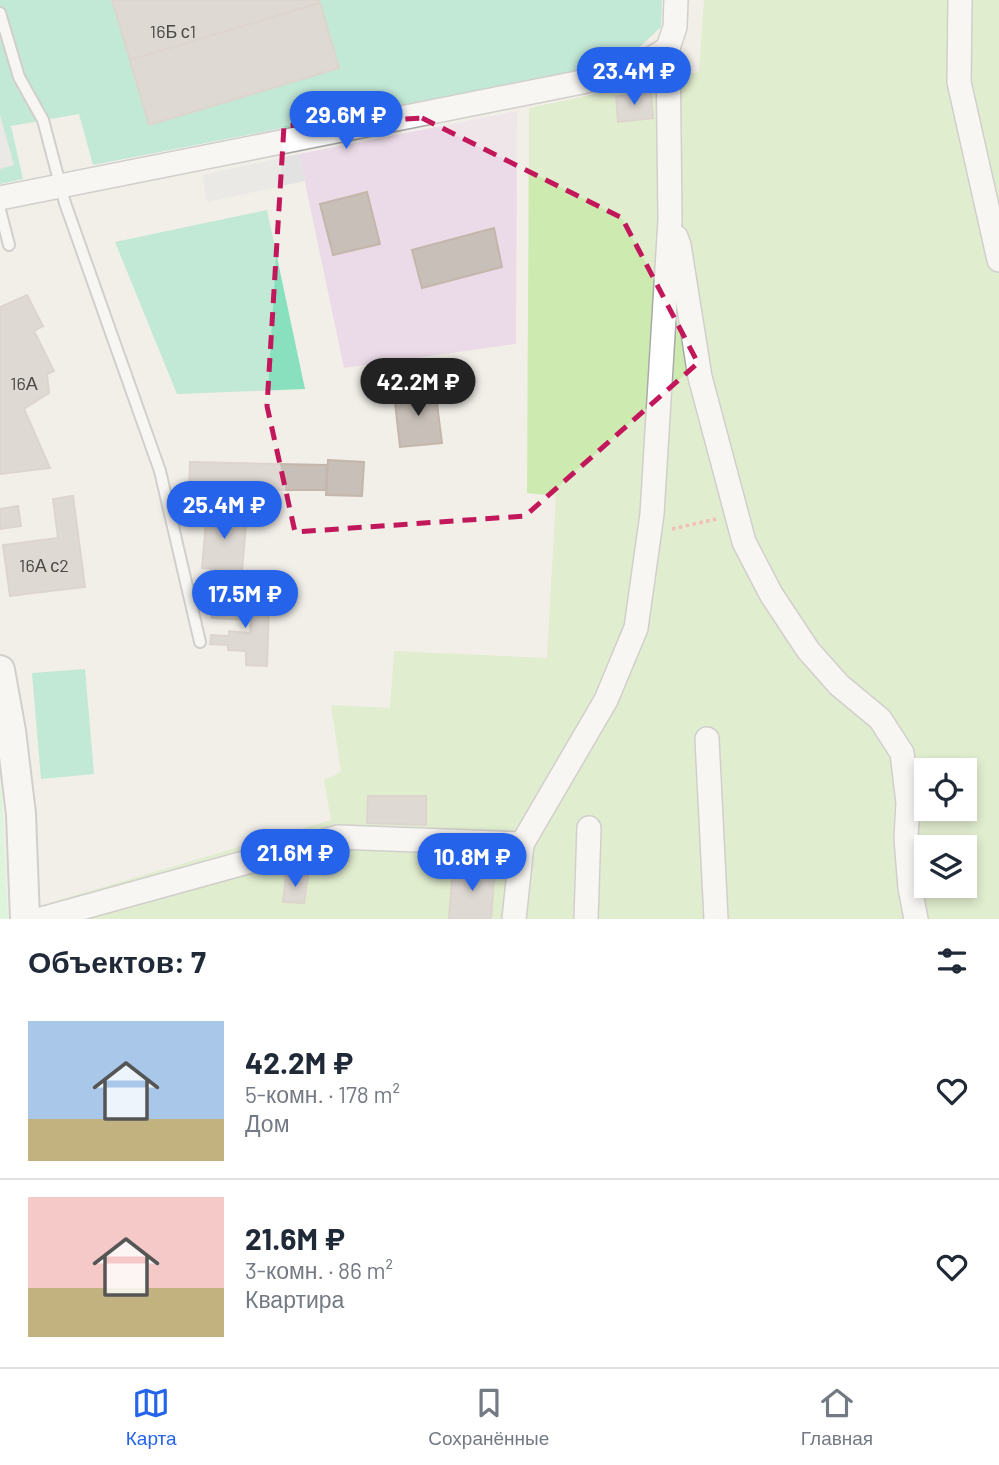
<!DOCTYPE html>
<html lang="ru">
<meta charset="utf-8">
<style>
:root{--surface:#fff;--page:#f6f6f7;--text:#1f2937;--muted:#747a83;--line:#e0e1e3;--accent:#2563eb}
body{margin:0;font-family:Barlow,sans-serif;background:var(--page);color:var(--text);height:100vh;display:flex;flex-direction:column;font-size:26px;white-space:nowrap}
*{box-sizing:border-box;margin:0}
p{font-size:23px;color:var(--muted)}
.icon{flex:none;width:38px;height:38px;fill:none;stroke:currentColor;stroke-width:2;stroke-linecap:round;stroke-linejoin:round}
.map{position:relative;height:919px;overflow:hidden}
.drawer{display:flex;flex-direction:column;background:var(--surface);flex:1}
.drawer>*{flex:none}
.controls{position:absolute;left:914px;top:758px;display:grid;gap:14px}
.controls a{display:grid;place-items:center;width:63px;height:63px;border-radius:0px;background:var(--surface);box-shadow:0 4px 10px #0003;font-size:35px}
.price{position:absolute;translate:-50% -60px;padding:0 16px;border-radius:24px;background:var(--accent);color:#fff;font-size:23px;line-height:46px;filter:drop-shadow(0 2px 4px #0008)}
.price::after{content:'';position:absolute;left:50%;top:42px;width:21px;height:16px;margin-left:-10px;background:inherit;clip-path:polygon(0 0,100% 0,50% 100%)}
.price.current{background:#222;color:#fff}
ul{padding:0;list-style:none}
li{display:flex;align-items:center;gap:21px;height:175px;padding:0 28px}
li+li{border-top:2px solid var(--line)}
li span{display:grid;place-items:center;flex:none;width:196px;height:140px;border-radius:0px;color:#555}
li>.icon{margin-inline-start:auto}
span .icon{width:84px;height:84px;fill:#fffc;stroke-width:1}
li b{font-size:30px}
h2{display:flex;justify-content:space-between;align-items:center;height:84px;padding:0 28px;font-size:30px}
.tab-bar{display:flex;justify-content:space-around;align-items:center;height:98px;border-top:2px solid var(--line);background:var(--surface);font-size:19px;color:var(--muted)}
.tab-bar a{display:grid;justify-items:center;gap:4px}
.tab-bar .current{color:var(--accent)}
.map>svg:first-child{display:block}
.industrial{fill:#ebdbe8}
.grass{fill:#cdebb0;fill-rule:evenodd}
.park{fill:#c8facc}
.pitch{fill:#88e0be}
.parking{fill:#e2e2e2}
.building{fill:#c7bfb8;stroke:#c4b6ab;stroke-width:2}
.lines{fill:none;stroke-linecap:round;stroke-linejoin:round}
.service-casing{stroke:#a9a9a9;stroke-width:14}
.minor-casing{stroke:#a9a9a9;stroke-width:26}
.tertiary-casing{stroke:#a9a9a9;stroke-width:32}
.path{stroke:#fa8072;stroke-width:3.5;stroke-dasharray:3.5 3.5;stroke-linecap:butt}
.service{stroke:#fff;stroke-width:10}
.minor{stroke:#fff;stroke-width:23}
.tertiary{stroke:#fff;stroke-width:28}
.marked{fill:none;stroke:#c2185b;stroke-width:5;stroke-dasharray:14 9;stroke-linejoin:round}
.labels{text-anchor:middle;stroke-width:7;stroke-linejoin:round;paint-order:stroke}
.number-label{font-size:18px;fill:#4b4948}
</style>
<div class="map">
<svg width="999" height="919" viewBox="0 0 999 919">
<rect width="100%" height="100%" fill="#f2efe9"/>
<!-- industrial -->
<polygon class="industrial" points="517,111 516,344 344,368 299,154"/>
<!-- grass -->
<path class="grass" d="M704 0H999V919H40L39 906 331 820 324 780 341 772 331 705 390 708 394 651 547 658 556 496 527 493 529 108 699 72ZM926 770H964V808H926ZM926 847H964V886H926Z"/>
<!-- park -->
<polygon class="park" points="0,780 2,795 8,919 0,919"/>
<!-- pitch -->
<g class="pitch">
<polygon points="0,0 662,0 661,27 632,54 601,66 93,165 79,114 11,126 23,179 0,184"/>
<polygon points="267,210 305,389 177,394 115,242"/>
<polygon points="85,669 94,774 41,779 32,673"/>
</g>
<!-- parking -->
<g class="parking">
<polygon points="0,115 14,165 0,169"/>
<polygon points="299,154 305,181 207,202 202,175"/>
</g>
<!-- building -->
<g class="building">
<polygon points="112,0 319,0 320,3 130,60"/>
<polygon points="320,3 339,68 149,125 130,60"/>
<polygon points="651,93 653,118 618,122 616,96"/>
<polygon points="367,192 380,244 333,255 320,204"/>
<polygon points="494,228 502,267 422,288 412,250"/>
<polygon points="27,295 43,326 34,331 54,371 47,374 49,393 24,409 50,468 0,474 0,307"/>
<polygon points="435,388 442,443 400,447 394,394"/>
<polygon points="328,460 364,462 362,496 326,495"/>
<polygon points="190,462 327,465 326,490 189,490"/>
<polygon points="73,496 85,587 10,596 3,545 58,538 53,499"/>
<polygon points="18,506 21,526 0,529 0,509"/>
<polygon points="207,510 247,514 242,571 202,568"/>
<polygon points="213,602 269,604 267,666 246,665 246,651 228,650 228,645 210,644 211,635 229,636 229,631 250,633 251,620 212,618"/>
<polygon points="368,796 426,796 426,825 367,823"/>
<polygon points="453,865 495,868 491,919 449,919"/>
<polygon points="286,874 308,876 304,903 283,902"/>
</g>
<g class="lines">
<defs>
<g id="service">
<polyline points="0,13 19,77 43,120 65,203 160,471 200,642"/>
<polyline points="0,210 9,245"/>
</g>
<g id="minor">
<polyline points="960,0 959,82 999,260"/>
<path d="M0 198 582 82C614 73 641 68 668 48"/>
<polyline points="676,237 679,245 700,377 744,542 771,594 808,650 839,685 880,719 902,753 908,803 906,838 910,888 916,919"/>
<polyline points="707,739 716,919"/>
<polyline points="41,919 338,837 522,844"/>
<polyline points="514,919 522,844 606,700 636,628 652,514 670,220 668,48 675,27 676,0"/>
<polyline points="586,919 589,828"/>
</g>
<polyline id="tertiary" points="0,670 11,731 21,814 25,919"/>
</defs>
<!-- service casing -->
<use href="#service" class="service-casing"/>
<!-- minor casing -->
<use href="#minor" class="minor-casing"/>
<!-- tertiary casing -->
<use href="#tertiary" class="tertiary-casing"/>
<!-- path -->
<polyline class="path" points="672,529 716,519"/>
<!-- service -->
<use href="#service" class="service"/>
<!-- minor -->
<use href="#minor" class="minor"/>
<!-- tertiary -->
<use href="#tertiary" class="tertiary"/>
</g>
<!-- marked area -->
<path d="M0 0H999V919H0ZM422 118 622 218 698 363 525 516 295 532 267 406 284 126Z" fill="#f2efe9" fill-opacity=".55" fill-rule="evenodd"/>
<path class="marked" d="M422 118 622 218 698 363 525 516 295 532 267 406 284 126Z"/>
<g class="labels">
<!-- number labels -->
<g class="number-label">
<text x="173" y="38">16Б с1</text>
<text x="24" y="390">16А</text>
<text x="44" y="572">16А с2</text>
</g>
</g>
</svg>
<div class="controls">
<a><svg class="icon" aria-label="locate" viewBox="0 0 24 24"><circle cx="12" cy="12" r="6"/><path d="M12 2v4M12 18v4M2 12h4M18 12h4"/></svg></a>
<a><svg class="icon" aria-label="layers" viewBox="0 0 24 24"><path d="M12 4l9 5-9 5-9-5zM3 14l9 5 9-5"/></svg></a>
</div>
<b class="price" style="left:634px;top:107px">23.4M ₽</b>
<b class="price" style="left:346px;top:151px">29.6M ₽</b>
<b class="price current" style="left:418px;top:418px">42.2M ₽</b>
<b class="price" style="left:224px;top:541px">25.4M ₽</b>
<b class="price" style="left:245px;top:630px">17.5M ₽</b>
<b class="price" style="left:295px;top:889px">21.6M ₽</b>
<b class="price" style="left:472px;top:893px">10.8M ₽</b>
</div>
<section class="drawer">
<h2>Объектов: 7<svg class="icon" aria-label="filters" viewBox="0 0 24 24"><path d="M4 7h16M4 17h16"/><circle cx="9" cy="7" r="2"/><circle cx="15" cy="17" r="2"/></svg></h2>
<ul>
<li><span style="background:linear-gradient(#a9c7e8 70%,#c2b280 0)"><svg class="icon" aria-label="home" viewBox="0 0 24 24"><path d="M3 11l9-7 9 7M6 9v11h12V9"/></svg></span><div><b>42.2M ₽</b><p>5-комн. · 178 m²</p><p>Дом</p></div><svg class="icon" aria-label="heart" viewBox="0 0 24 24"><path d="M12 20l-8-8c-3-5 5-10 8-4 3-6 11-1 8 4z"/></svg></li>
<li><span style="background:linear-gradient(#f6c9c9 65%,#c2b280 0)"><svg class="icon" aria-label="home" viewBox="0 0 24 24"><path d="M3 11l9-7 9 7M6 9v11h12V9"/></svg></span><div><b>21.6M ₽</b><p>3-комн. · 86 m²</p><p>Квартира</p></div><svg class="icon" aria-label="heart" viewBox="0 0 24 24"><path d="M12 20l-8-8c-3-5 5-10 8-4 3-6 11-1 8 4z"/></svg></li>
</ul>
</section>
<nav class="tab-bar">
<a class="current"><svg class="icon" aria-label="map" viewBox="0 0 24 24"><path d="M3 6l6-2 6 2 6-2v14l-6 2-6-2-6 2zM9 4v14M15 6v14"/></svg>Карта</a>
<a><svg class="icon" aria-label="saved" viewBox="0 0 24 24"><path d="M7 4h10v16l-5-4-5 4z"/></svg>Сохранённые</a>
<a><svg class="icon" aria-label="home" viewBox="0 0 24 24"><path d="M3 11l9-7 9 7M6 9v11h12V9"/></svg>Главная</a>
</nav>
